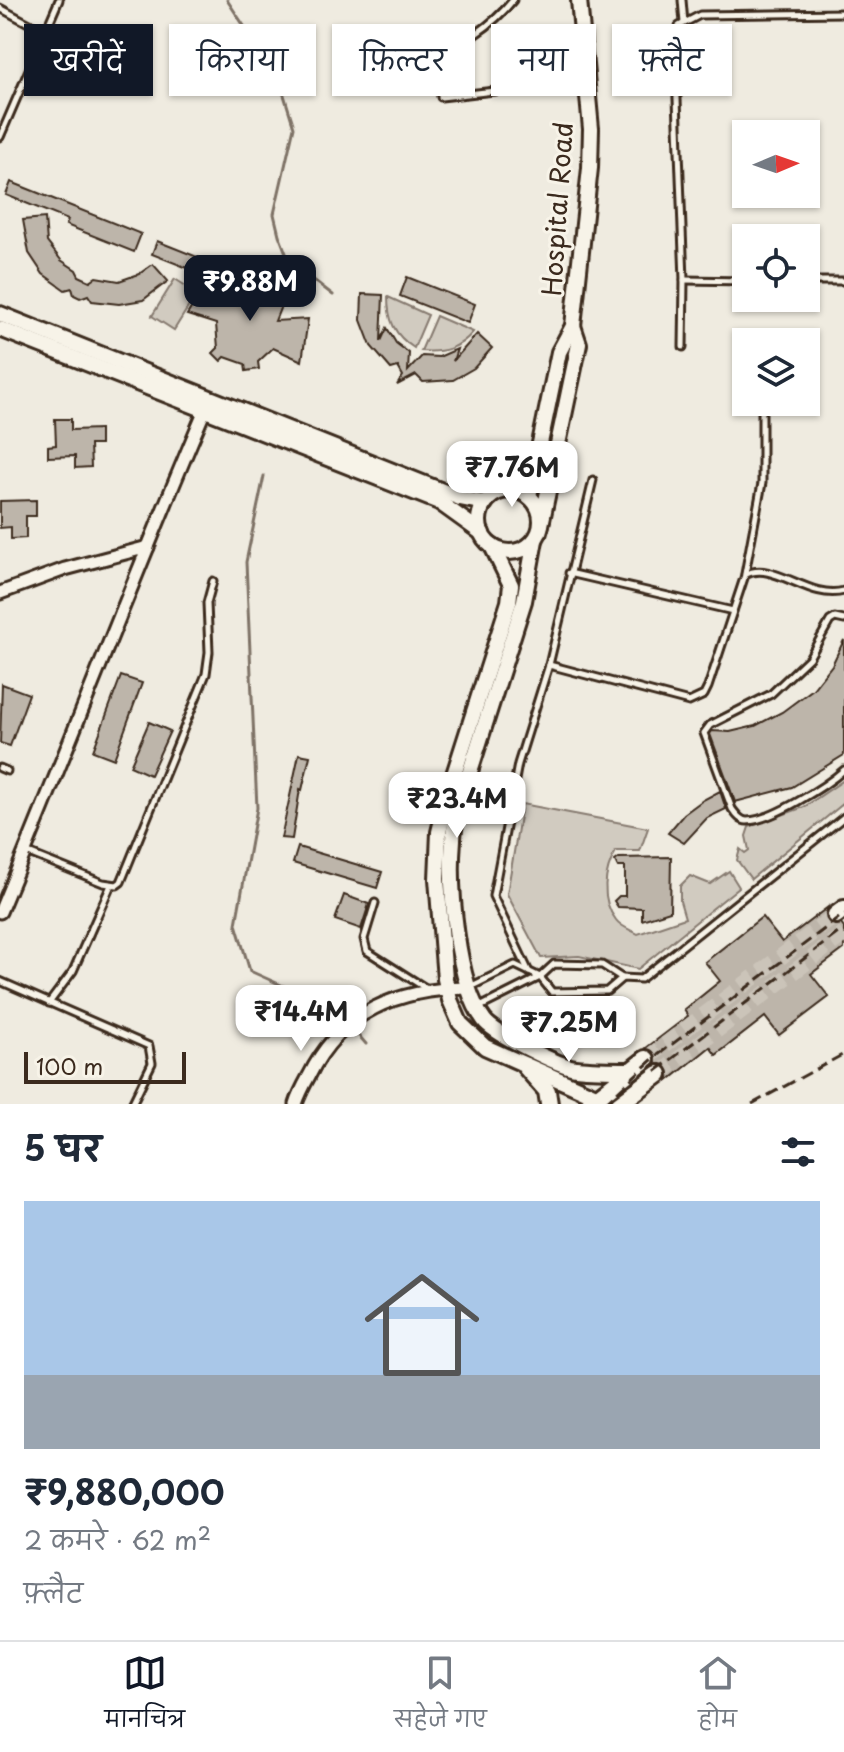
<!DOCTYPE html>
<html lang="hi">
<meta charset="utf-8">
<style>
:root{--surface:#fff;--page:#f2f2f3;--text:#1f2937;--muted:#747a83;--line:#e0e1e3;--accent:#111827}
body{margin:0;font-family:"Playpen Sans","Playpen Sans Deva",sans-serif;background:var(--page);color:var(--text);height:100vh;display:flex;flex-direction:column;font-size:30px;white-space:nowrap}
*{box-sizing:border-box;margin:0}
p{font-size:26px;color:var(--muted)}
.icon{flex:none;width:44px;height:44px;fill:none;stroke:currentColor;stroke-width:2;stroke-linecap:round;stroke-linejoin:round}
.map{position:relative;height:1104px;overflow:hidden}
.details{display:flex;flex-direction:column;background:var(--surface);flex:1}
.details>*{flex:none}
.guide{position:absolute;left:24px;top:24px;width:796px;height:72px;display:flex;gap:16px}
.needle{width:52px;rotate:88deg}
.tools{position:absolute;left:732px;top:120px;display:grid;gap:16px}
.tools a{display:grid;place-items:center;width:88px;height:88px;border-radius:0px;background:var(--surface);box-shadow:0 2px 6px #0004;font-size:40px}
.scale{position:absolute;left:24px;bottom:20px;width:162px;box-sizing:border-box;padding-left:8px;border:4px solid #3b2a1e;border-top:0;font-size:22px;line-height:28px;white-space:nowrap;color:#3b2a1e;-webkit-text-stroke:6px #f7f3e8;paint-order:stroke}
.price{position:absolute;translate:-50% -68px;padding:0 18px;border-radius:16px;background:#fff;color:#222;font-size:26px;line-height:52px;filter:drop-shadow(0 2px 4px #0008)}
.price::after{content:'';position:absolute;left:50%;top:48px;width:24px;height:18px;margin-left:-12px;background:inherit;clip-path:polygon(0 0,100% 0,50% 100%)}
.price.selected{background:var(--accent);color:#fff}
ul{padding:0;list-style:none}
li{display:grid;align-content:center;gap:16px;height:424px;padding:0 24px}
li span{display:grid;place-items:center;height:248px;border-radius:0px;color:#555}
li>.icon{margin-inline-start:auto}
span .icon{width:144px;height:144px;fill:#fffc;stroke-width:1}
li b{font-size:34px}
h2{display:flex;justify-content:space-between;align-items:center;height:96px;padding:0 24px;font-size:34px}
.pill{padding:0 28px;border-radius:0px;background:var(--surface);box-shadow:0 2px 6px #0004;font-size:28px;line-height:72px}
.pill.selected{background:var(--accent);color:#fff}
.tab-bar{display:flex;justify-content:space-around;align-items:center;height:112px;border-top:2px solid var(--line);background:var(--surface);font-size:22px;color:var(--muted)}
.tab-bar a{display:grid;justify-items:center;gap:4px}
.tab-bar .selected{color:var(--accent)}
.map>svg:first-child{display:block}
.green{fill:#d1cbc0;stroke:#867a6f;stroke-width:2}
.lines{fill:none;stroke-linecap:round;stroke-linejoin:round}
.stream{stroke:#7e7266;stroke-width:3}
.building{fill:#bdb5aa;stroke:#3b2a1e;stroke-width:2}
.primary-tunnel{stroke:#cbc4b9;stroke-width:16;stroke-dasharray:16 8;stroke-linecap:butt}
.service-casing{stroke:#3b2a1e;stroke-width:11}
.minor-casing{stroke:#3b2a1e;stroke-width:17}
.tertiary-casing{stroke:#3b2a1e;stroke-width:20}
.primary-casing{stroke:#3b2a1e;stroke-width:22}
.service{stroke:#f7f3e8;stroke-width:5}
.minor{stroke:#f7f3e8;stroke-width:11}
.tertiary{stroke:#f7f3e8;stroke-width:14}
.primary{stroke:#f7f3e8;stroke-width:16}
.rail{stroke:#3b2a1e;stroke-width:3;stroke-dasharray:12 6;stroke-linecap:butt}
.labels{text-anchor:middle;stroke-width:6;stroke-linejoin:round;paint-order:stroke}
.street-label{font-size:26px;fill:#3b2a1e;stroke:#f7f3e8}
</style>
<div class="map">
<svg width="844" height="1104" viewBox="0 0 844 1104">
<rect width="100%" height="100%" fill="#efebe0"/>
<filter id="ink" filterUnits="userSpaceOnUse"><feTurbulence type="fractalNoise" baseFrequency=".0125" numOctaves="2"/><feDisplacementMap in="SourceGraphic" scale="16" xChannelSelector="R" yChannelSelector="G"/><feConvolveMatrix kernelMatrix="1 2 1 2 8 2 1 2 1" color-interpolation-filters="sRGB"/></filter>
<g filter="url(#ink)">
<!-- green -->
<g class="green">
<polygon points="175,279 197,293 174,330 152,316"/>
<path d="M388 297 428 315 414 348C394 335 388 320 388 297Z"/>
<path d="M436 316 473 332C459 349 442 353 421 351Z"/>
<polygon points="844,780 844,803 751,879 737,860 740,849 745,853 749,850 746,836 749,827 804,807"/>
<path d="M522 804 648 828 640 851H616C604 872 600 899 616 920 621 927 631 930 638 934L685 918 680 901V886L690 876 710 884 729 871 739 887 638 969 579 956 541 958 507 894Z"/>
</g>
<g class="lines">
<!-- stream -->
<g class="stream">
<polyline points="227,0 279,79 294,127 274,214 279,235 289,261 333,295"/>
<polyline points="264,476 246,562 257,808 236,924 250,971 337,1010 366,1044"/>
</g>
</g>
<!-- building -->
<g class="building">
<polygon points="11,182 141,234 134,252 66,225 68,220 6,195"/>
<polygon points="45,218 47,242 61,260 76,270 79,276 90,281 96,277 119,281 139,274 153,264 168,281 143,300 119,304 92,301 88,295 80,298 74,295 72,288 65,290 43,274 29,253 23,220"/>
<polygon points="157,241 205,260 200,273 152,254"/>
<polygon points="248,274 257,281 287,291 275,321 308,319 302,361 273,348 258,362 259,369 246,371 245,364 225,357 221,361 213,353 218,348 216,324 187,315 210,278 235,304"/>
<polygon points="407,277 475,304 468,323 400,296"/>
<polygon points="362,294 383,295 381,341 387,328 396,343 409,353 408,371 422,356 439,357 457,349 453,361 477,334 492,348 474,368 453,380 423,382 416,375 397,385 403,376 398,367 391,369 371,346 361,320"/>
<polygon points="55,419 71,419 71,430 100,429 100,445 90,445 91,467 75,468 75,456 48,457 48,446 56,445"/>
<polygon points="36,500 36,516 26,516 26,538 11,539 11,527 0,528 0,501"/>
<polygon points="844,640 844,755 792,787 735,802 710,734 712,731 730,732 755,726 782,712 813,689 832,665"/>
<polygon points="121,676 142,683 114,759 93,751"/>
<polygon points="2,684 29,694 10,746 0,743"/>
<polygon points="149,722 170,731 150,775 130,766"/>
<polygon points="299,754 310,756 302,790 300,789 292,839 281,838"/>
<polygon points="720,791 726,809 707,818 684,843 668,833 684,814 703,800"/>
<polygon points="298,847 382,872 377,888 293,863"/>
<polygon points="671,857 670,911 642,920 642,908 618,907 614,901 619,896 625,896 625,867 618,867 615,861 619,858"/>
<polygon points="344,895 369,904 361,929 335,920"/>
<polygon points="828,907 825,916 828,922 832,925 841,924 844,928 844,949 811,974 829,997 779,1035 765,1017 716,1055 710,1047 668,1081 670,1073 668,1068 663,1064 656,1064 655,1053 646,1048 688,1016 684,1010 720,981 705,962 762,917 782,942"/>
</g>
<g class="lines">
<!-- primary-tunnel -->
<g class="primary-tunnel">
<polyline points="646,1059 836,915"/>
<polyline points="659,1074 844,934"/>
</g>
<defs>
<g id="service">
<path d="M513 0C491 28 463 43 431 59L439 75 441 97 585 81"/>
<polyline points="682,0 684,23"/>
<polyline points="0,8 45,32"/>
<polyline points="0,137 59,0"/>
<polyline points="684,280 746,281"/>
<polyline points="806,281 844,281"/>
<polyline points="683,347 684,280 675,47 679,26 700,15 844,13"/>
<polyline points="569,573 733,611"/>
<polyline points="745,574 762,483 762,402"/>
<path d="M844 620 835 618 830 621 809 658 771 694 710 725 704 733 732 809C736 814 740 821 747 821 771 821 826 786 844 770"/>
<path d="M549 665 689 702 704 695 708 687 745 575C773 559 809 601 844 591"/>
<polyline points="0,768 7,771"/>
<polyline points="26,852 103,883 117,885 121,882 206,674 209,652 207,603 213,581"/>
<polyline points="375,903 364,939 367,951 427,989"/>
<polyline points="529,972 493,896 518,764 549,665 593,480"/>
<polyline points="0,981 149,1046 152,1063 132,1104"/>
<polyline points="472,986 515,965 540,977 554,964 602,965 622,978"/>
<polyline points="49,1003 73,971 111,885"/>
<polyline points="478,1008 540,977 552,992 607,991 622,978 641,979 844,817"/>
</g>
<g id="minor">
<polyline points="0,593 65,569 148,547"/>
<path d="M0 912C70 744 135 573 207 405"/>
<path d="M296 1104C299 1094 304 1085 309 1076 341 1011 398 989 468 988"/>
</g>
<g id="tertiary">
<polyline points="0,314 460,498 485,503"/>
<polyline points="0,329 439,502 482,533"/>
<circle cx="510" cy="521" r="31"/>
<polyline points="529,496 559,352 573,326 590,168 591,129 579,0"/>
<polyline points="541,525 579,344 573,326"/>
<path d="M535 540 524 601 460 803C457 815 453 828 453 840 449 885 456 983 484 1020 493 1033 559 1066 576 1068 594 1070 613 1070 631 1070"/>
<polyline points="492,546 511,585 509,602 450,787 439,832 437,879 445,979 450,1000 460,1023 485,1047 598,1097"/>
</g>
<g id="primary">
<polyline points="836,915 844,909"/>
<polyline points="525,1066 547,1091 549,1104"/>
<polyline points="589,1104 646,1059"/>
<polyline points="619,1104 659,1074"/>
</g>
</defs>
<!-- service casing -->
<use href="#service" class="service-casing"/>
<!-- minor casing -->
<use href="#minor" class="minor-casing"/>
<!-- tertiary casing -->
<use href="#tertiary" class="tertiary-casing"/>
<!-- primary casing -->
<use href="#primary" class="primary-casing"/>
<!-- service -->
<use href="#service" class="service"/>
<!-- minor -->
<use href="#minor" class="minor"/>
<!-- tertiary -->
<use href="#tertiary" class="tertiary"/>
<!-- primary -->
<use href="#primary" class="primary"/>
<!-- rail -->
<g class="rail">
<polyline points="656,1071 838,933"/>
<polyline points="604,1104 654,1058 844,914"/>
<polyline points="752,1104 844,1054"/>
</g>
</g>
</g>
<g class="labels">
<!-- street labels -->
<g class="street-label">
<text transform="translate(558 209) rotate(-86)" y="9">Hospital Road</text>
</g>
</g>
</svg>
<div class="tools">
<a><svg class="needle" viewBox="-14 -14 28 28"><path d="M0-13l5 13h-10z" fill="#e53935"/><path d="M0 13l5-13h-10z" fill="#747a83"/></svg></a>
<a><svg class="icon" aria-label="locate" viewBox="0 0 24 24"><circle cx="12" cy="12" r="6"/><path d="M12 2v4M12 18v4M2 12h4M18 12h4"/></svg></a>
<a><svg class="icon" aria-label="layers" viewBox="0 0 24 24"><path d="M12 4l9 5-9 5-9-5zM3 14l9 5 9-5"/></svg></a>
</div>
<div class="scale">100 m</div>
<b class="price selected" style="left:250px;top:323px">₹9.88M</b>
<b class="price" style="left:512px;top:509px">₹7.76M</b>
<b class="price" style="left:457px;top:840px">₹23.4M</b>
<b class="price" style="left:301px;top:1053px">₹14.4M</b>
<b class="price" style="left:569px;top:1064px">₹7.25M</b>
<div class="guide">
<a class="pill selected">खरीदें</a>
<a class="pill">किराया</a>
<a class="pill">फ़िल्टर</a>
<a class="pill">नया</a>
<a class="pill">फ़्लैट</a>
</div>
</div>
<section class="details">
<h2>5 घर<svg class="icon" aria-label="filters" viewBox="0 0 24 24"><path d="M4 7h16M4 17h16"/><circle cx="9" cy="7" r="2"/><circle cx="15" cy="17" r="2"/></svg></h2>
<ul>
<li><span style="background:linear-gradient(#a9c7e8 70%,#9aa5b1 0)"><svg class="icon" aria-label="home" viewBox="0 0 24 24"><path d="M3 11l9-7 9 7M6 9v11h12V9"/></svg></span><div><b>₹9,880,000</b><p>2 कमरे · 62 m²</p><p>फ़्लैट</p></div></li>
</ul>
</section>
<nav class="tab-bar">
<a class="selected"><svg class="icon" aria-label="map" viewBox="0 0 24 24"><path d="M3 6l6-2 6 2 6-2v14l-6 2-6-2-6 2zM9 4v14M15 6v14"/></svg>मानचित्र</a>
<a><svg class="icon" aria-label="saved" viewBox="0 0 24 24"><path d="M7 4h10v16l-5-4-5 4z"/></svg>सहेजे गए</a>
<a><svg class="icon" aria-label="home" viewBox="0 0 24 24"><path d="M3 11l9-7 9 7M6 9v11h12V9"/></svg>होम</a>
</nav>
